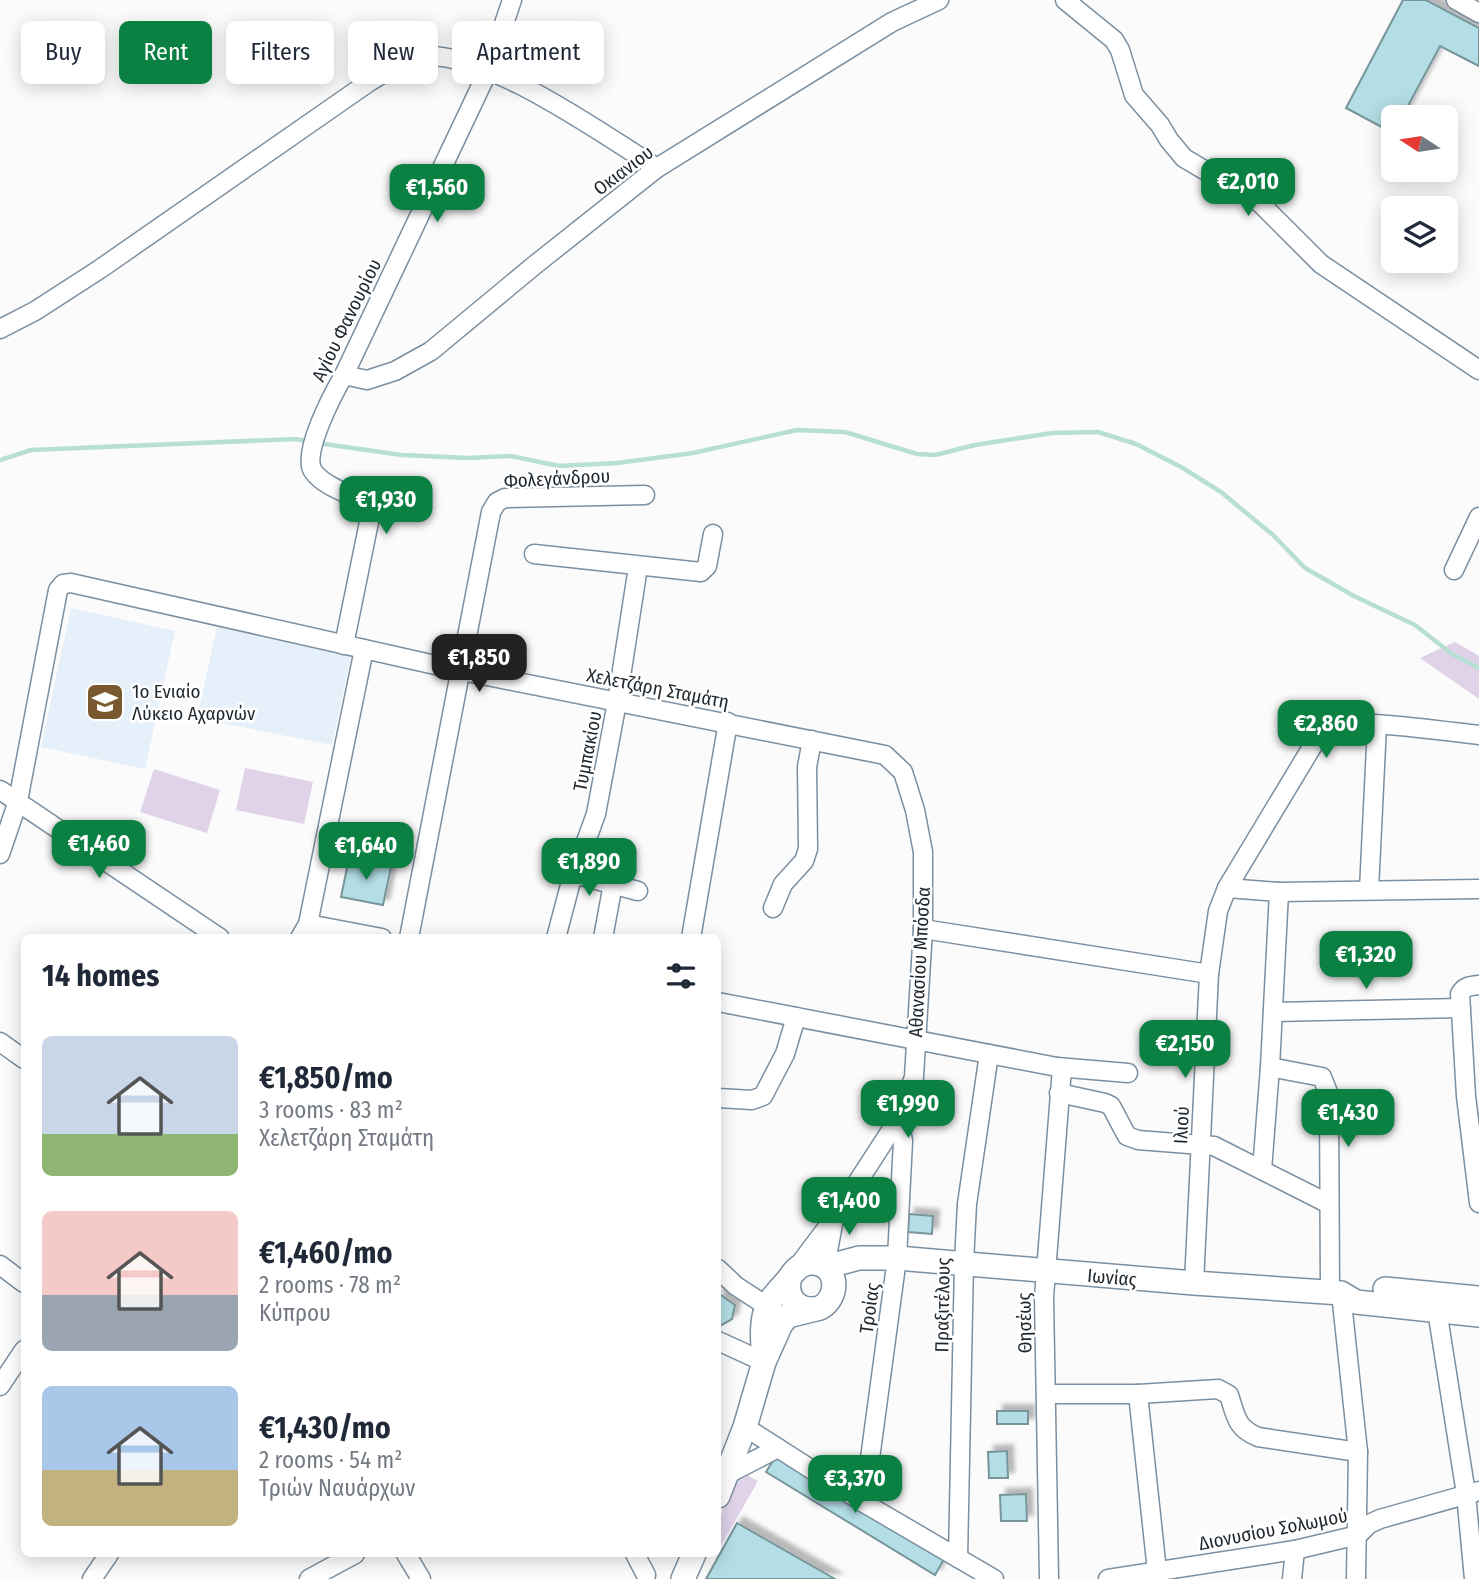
<!DOCTYPE html>
<meta charset="utf-8">
<style>
:root{--surface:#fff;--page:#f6f6f7;--text:#1f2937;--muted:#747a83;--accent:#0b8043}
body{margin:0;font-family:"Fira Sans Condensed",sans-serif;background:var(--page);color:var(--text);height:100vh;display:flex;flex-direction:column;font-size:26px;white-space:nowrap}
*{box-sizing:border-box;margin:0}
p{font-size:23px;color:var(--muted)}
.icon{flex:none;width:38px;height:38px;fill:none;stroke:currentColor;stroke-width:2;stroke-linecap:round;stroke-linejoin:round}
.map{position:relative;flex:1;overflow:hidden}
.details{position:absolute;left:21px;top:934px;width:700px;height:623px;display:flex;flex-direction:column;background:var(--surface);border-radius:10px;box-shadow:0 4px 18px #0003}
.details>*{flex:none}
.guide{position:absolute;left:21px;top:21px;width:700px;height:63px;display:flex;gap:14px}
.needle{width:46px;rotate:282deg}
.fabs{position:absolute;left:1381px;top:105px;display:grid;gap:14px}
.fabs a{display:grid;place-items:center;width:77px;height:77px;border-radius:10px;background:var(--surface);box-shadow:0 4px 18px #0003;font-size:35px}
.price{position:absolute;translate:-50% -60px;padding:0 16px;border-radius:14px;background:var(--accent);color:#fff;font-size:23px;line-height:46px;filter:drop-shadow(0 2px 4px #0008)}
.price::after{content:'';position:absolute;left:50%;top:42px;width:21px;height:16px;margin-left:-10px;background:inherit;clip-path:polygon(0 0,100% 0,50% 100%)}
.price.active{background:#222;color:#fff}
ul{padding:0;list-style:none}
li{display:flex;align-items:center;gap:21px;height:175px;padding:0 21px}
li span{display:grid;place-items:center;flex:none;width:196px;height:140px;border-radius:10px;color:#555}
li>.icon{margin-inline-start:auto}
span .icon{width:84px;height:84px;fill:#fffc;stroke-width:1}
li b{font-size:30px}
h2{display:flex;justify-content:space-between;align-items:center;height:84px;padding:0 21px;font-size:30px}
.chip{padding:0 24px;border-radius:10px;background:var(--surface);box-shadow:0 4px 18px #0003;font-size:24px;line-height:63px}
.chip.active{background:var(--accent);color:#fff}
.map>svg:first-child{display:block}
.built{fill:#e5f0fa}
.green{fill:#dfd2e9}
.lines{fill:none;stroke-linecap:round;stroke-linejoin:round}
.stream{stroke:#b7dfd2;stroke-width:4.5}
.building{fill:#b3dee5;stroke:#77959a;stroke-width:2;filter:url(#shadow)}
.minor-casing{stroke:#7b8fa0;stroke-width:21}
.major-casing{stroke:#7b8fa0;stroke-width:26}
.minor{stroke:#fff;stroke-width:18}
.major{stroke:#fff;stroke-width:23}
.labels{text-anchor:middle;stroke-width:5;stroke-linejoin:round;paint-order:stroke}
.street-label{font-size:19px;fill:#1f272e;stroke:#fff}
.poi-label{font-size:19px;fill:#1f272e;stroke:#fff;text-anchor:start}
</style>
<div class="map">
<svg width="1479" height="1579" viewBox="0 0 1479 1579">
<defs>
<filter id="shadow"><feDropShadow dx="6" dy="-6" stdDeviation="2" flood-color="#0004"/></filter>
</defs>
<rect width="100%" height="100%" fill="#fbfbfb"/>
<!-- built -->
<g class="built">
<polygon points="71,608 175,631 145,769 41,747"/>
<polygon points="217,627 351,655 332,745 197,718"/>
</g>
<!-- green -->
<g class="green">
<polygon points="1455,642 1479,656 1479,699 1420,658"/>
<polygon points="245,768 313,782 304,824 236,810"/>
<polygon points="154,769 220,790 207,833 140,812"/>
<path d="M743 1473 758 1481 718 1551C717 1525 723 1491 743 1473Z"/>
</g>
<g class="lines">
<!-- stream -->
<g class="stream">
<polyline points="317,443 402,455 468,458 511,456 559,466 617,463 693,453 797,430 845,432 917,454 935,455 975,445 1052,433 1098,432 1136,444 1181,467 1221,492 1273,535 1305,568 1354,596 1415,625 1452,654 1479,668"/>
<polyline points="0,460 31,450 295,439 309,441"/>
</g>
</g>
<!-- building -->
<g class="building">
<polygon points="1403,0 1426,0 1479,28 1479,66 1440,46 1402,117 1393,117 1393,133 1346,108"/>
<polygon points="349,858 391,867 383,905 341,897"/>
<polygon points="909,1214 933,1216 932,1234 908,1232"/>
<polygon points="718,1293 735,1305 732,1319 718,1327"/>
<rect x="997" y="1411" width="31" height="13"/>
<polygon points="1007,1451 1008,1478 989,1478 988,1452"/>
<polygon points="776,1456 944,1559 935,1575 766,1472"/>
<polygon points="1026,1494 1027,1521 1001,1521 1000,1495"/>
<polygon points="737,1523 835,1579 706,1579"/>
</g>
<g class="lines">
<defs>
<g id="minor">
<polyline points="1065,0 1114,40 1120,50 1134,95 1160,125 1169,140 1184,158 1260,203 1321,264 1479,370"/>
<polyline points="1456,0 1479,13"/>
<path d="M0 329 35 311 100 269 369 82C384 74 401 60 417 57 479 45 604 135 657 168"/>
<polyline points="344,375 367,380 395,371 431,351 536,264 657,168 892,22 939,0"/>
<polyline points="534,554 701,572 707,566 713,534"/>
<polyline points="1454,570 1479,517"/>
<path d="M344 645 370 517 365 501C349 494 323 486 313 471 301 454 334 392 344 375L488 71 512 0"/>
<polyline points="0,790 220,938"/>
<polyline points="0,854 18,801 58,590 63,584 71,583 462,671 885,755 903,772 915,810 923,852 923,929 914,1077 899,1118 835,1217 796,1269"/>
<polyline points="574,874 638,891"/>
<polyline points="1227,888 1279,892 1479,889"/>
<polyline points="1369,890 1377,725"/>
<polyline points="773,908 783,884 804,861 808,849 807,767 812,740"/>
<polyline points="308,924 382,938"/>
<polyline points="923,929 1209,974"/>
<polyline points="300,938 308,924 364,649"/>
<polyline points="409,938 491,512 497,502 505,498 645,495"/>
<polyline points="556,938 570,885 596,814 617,702 638,567"/>
<polyline points="603,938 613,884"/>
<polyline points="691,938 728,722"/>
<path d="M1479 985C1471 986 1464 986 1460 994L1466 1096 1479 1203"/>
<polyline points="718,1002 1062,1068 1044,1297 1049,1579"/>
<polyline points="1273,1012 1461,1008"/>
<polyline points="0,1042 24,1059"/>
<polyline points="1057,1067 1128,1073"/>
<polyline points="1270,1067 1322,1077 1329,1095 1330,1292"/>
<polyline points="1059,1093 1105,1103 1111,1106 1127,1136 1138,1140 1214,1146 1329,1204"/>
<polyline points="718,1098 752,1100 763,1096 785,1054 796,1017"/>
<polyline points="1262,1170 1270,1067 1279,892"/>
<polyline points="0,1265 24,1283"/>
<polyline points="825,1267 833,1224"/>
<polyline points="718,1269 736,1286 776,1312"/>
<path d="M1194 1283 1209 974 1218 911 1227 888 1324 727C1345 716 1450 732 1479 735"/>
<polyline points="1341,1293 1358,1452 1356,1579"/>
<polyline points="1437,1310 1466,1494 1474,1579"/>
<polyline points="718,1341 764,1362"/>
<polyline points="0,1386 24,1350"/>
<path d="M1046 1394H1138L1218 1389 1229 1395C1236 1416 1236 1428 1258 1437L1358 1452"/>
<polyline points="1138,1394 1157,1571"/>
<polyline points="745,1427 864,1503 994,1579"/>
<polyline points="726,1475 778,1448"/>
<polyline points="864,1503 897,1258 903,1141 899,1118"/>
<polyline points="406,1554 421,1579"/>
<polyline points="635,1554 646,1575"/>
<polyline points="958,1558 964,1262 967,1204 989,1054"/>
<polyline points="92,1579 109,1554"/>
<polyline points="309,1579 355,1554"/>
<polyline points="1108,1579 1295,1550 1358,1535 1369,1524 1380,1519 1479,1491"/>
<polyline points="1292,1579 1295,1550"/>
</g>
<g id="major">
<polyline points="825,1267 859,1258 897,1258 1194,1283 1341,1293 1356,1302 1479,1315"/>
<polyline points="1385,1289 1479,1298"/>
<path d="M764 1362C763 1345 760 1323 767 1307 771 1296 783 1287 790 1277 795 1270 801 1263 811 1263 838 1262 841 1297 820 1308 799 1313 784 1298 790 1277"/>
<polyline points="718,1496 745,1427 764,1362 781,1324 788,1316 816,1309"/>
<polyline points="683,1579 694,1554"/>
</g>
</defs>
<!-- minor casing -->
<use href="#minor" class="minor-casing"/>
<!-- major casing -->
<use href="#major" class="major-casing"/>
<!-- minor -->
<use href="#minor" class="minor"/>
<!-- major -->
<use href="#major" class="major"/>
</g>
<!-- icons -->
<defs>
<symbol id="school-square" viewBox="-11 -11 22 22"><rect x="-9" y="-9" width="18" height="18" rx="4" fill="#7b5930" stroke="#fff"/><path d="M0-5L7-2L0 1L-7-2ZM-4 1L0 2.5L4 1V4Q0 6-4 4Z" fill="#fff"/></symbol>
</defs>
<g fill-rule="evenodd">
<use href="#school-square" x="83" y="680" width="44" height="44"/>
</g>
<g class="labels">
<!-- street labels -->
<g class="street-label">
<text transform="translate(623 170) rotate(-37)" y="7">Οκιανιου</text>
<text transform="translate(346 320) rotate(-64)" y="7">Αγίου Φανουρίου</text>
<text transform="translate(557 478) rotate(-3)" y="7">Φολεγάνδρου</text>
<text transform="translate(658 688) rotate(11)" y="7">Χελετζάρη Σταμάτη</text>
<text transform="translate(587 751) rotate(-79)" y="7">Τυμπακίου</text>
<text transform="translate(919 962) rotate(-87)" y="7">Αθανασίου Μπόσδα</text>
<text transform="translate(1181 1125) rotate(-87)" y="7">Ιλιού</text>
<text transform="translate(1112 1277) rotate(5)" y="7">Ιωνίας</text>
<text transform="translate(942 1305) rotate(-89)" y="7">Πραξιτέλους</text>
<text transform="translate(869 1308) rotate(-82)" y="7">Τροίας</text>
<text transform="translate(1024 1323) rotate(-91)" y="7">Θησέως</text>
<text transform="translate(1273 1529) rotate(-11)" y="7">Διονυσίου Σολωμού</text>
</g>
<!-- poi labels -->
<g class="poi-label">
<text x="132" y="698">1ο Ενιαίο<tspan x="132" dy="22">Λύκειο Αχαρνών</tspan></text>
</g>
</g>
</svg>
<div class="fabs">
<a><svg class="needle" viewBox="-14 -14 28 28"><path d="M0-13l5 13h-10z" fill="#e53935"/><path d="M0 13l5-13h-10z" fill="#747a83"/></svg></a>
<a><svg class="icon" aria-label="layers" viewBox="0 0 24 24"><path d="M12 4l9 5-9 5-9-5zM3 14l9 5 9-5"/></svg></a>
</div>
<b class="price" style="left:1248px;top:218px">€2,010</b>
<b class="price" style="left:437px;top:224px">€1,560</b>
<b class="price" style="left:386px;top:536px">€1,930</b>
<b class="price active" style="left:479px;top:694px">€1,850</b>
<b class="price" style="left:1326px;top:760px">€2,860</b>
<b class="price" style="left:99px;top:880px">€1,460</b>
<b class="price" style="left:366px;top:882px">€1,640</b>
<b class="price" style="left:589px;top:898px">€1,890</b>
<b class="price" style="left:1366px;top:991px">€1,320</b>
<b class="price" style="left:1185px;top:1080px">€2,150</b>
<b class="price" style="left:908px;top:1140px">€1,990</b>
<b class="price" style="left:1348px;top:1149px">€1,430</b>
<b class="price" style="left:849px;top:1237px">€1,400</b>
<b class="price" style="left:855px;top:1515px">€3,370</b>
<div class="guide">
<a class="chip">Buy</a>
<a class="chip active">Rent</a>
<a class="chip">Filters</a>
<a class="chip">New</a>
<a class="chip">Apartment</a>
</div>
<section class="details">
<h2>14 homes<svg class="icon" aria-label="filters" viewBox="0 0 24 24"><path d="M4 7h16M4 17h16"/><circle cx="9" cy="7" r="2"/><circle cx="15" cy="17" r="2"/></svg></h2>
<ul>
<li><span style="background:linear-gradient(#c9d6e8 70%,#8fb573 0)"><svg class="icon" aria-label="home" viewBox="0 0 24 24"><path d="M3 11l9-7 9 7M6 9v11h12V9"/></svg></span><div><b>€1,850/mo</b><p>3 rooms · 83 m²</p><p>Χελετζάρη Σταμάτη</p></div></li>
<li><span style="background:linear-gradient(#f6c9c9 60%,#9aa5b1 0)"><svg class="icon" aria-label="home" viewBox="0 0 24 24"><path d="M3 11l9-7 9 7M6 9v11h12V9"/></svg></span><div><b>€1,460/mo</b><p>2 rooms · 78 m²</p><p>Κύπρου</p></div></li>
<li><span style="background:linear-gradient(#a9c7e8 60%,#c2b280 0)"><svg class="icon" aria-label="home" viewBox="0 0 24 24"><path d="M3 11l9-7 9 7M6 9v11h12V9"/></svg></span><div><b>€1,430/mo</b><p>2 rooms · 54 m²</p><p>Τριών Ναυάρχων</p></div></li>
</ul>
</section>
</div>
